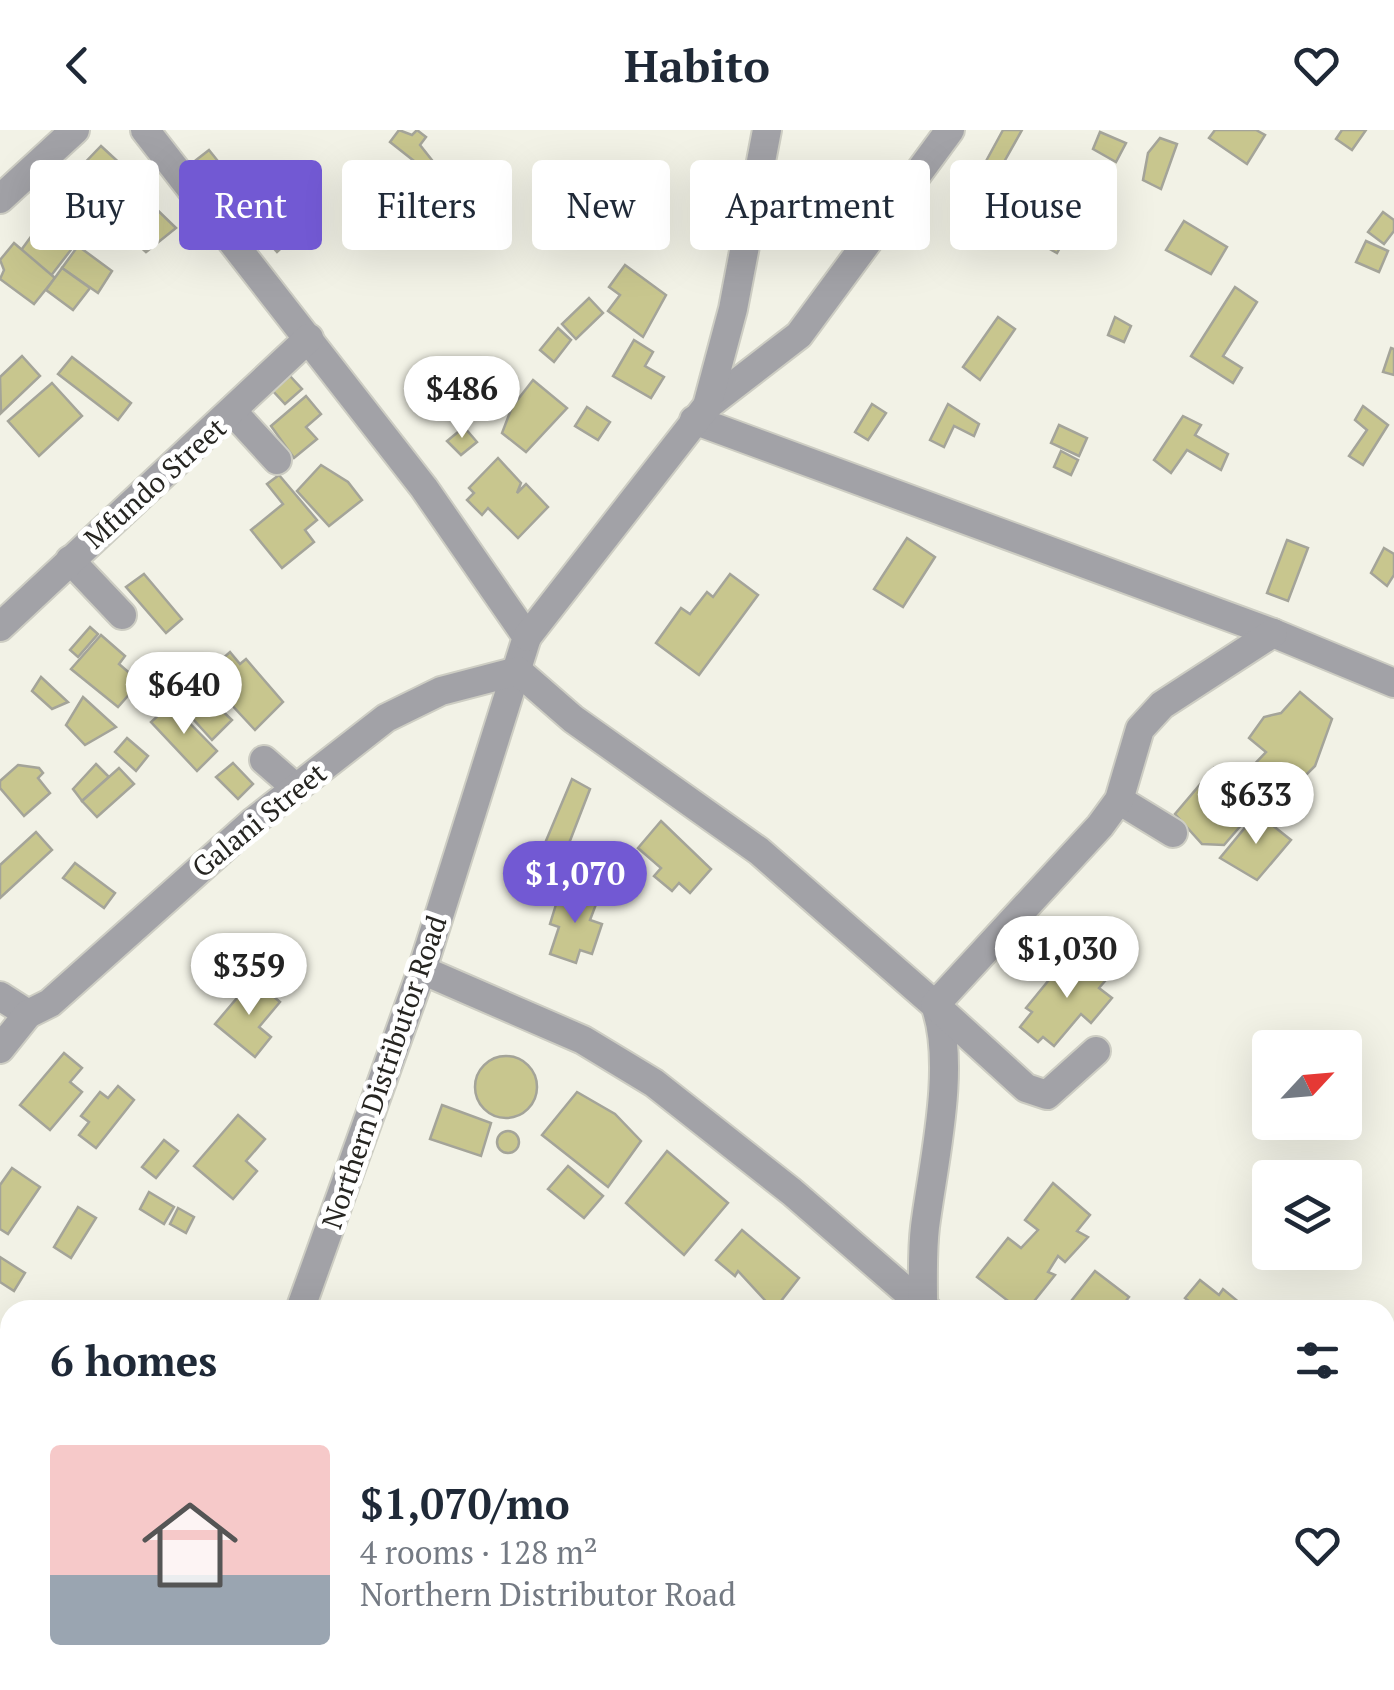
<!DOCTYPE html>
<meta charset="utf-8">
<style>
:root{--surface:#fff;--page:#f2f2f3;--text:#1f2937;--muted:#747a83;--line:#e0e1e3;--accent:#7259d3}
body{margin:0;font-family:"PT Serif",serif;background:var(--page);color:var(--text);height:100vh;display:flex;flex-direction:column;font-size:38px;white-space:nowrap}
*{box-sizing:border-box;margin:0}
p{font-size:32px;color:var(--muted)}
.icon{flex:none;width:55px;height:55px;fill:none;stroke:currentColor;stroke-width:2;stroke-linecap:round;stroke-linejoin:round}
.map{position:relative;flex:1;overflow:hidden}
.panel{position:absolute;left:0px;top:1170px;width:1395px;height:390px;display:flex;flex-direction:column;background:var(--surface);border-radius:30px 30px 0 0;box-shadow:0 10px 40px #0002}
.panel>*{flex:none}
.guide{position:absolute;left:30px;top:30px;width:1335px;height:90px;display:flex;gap:20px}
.needle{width:65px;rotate:64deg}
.controls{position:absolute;left:1252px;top:900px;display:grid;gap:20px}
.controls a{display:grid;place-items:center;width:110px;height:110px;border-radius:10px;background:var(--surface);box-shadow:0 10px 40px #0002;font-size:50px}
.price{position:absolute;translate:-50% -85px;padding:0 22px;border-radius:35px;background:#fff;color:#222;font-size:32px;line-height:65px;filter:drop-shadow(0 2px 5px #0008)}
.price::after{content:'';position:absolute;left:50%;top:60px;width:30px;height:22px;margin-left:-15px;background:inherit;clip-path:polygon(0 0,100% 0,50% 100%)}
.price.active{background:var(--accent);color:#fff}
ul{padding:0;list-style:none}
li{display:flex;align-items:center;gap:30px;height:250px;padding:0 50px}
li+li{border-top:2px solid var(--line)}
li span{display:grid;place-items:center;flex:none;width:280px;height:200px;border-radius:10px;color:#555}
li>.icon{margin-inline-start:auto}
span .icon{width:120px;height:120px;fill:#fffc;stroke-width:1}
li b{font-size:42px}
h2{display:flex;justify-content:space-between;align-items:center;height:120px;padding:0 50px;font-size:42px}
.tag{padding:0 35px;border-radius:10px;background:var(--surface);box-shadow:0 10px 40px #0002;font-size:35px;line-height:90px}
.tag.active{background:var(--accent);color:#fff}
header{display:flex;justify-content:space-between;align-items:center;height:130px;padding:0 50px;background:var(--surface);font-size:45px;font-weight:700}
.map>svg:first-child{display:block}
.building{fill:#c8c68e;stroke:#a4a499;stroke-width:2.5}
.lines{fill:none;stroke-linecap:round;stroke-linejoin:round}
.minor-casing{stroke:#cdcdc3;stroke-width:32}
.minor{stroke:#a2a2a7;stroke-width:28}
.labels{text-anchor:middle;stroke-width:10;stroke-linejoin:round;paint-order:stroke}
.street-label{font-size:28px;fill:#262521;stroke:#fff}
</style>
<header><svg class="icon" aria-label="back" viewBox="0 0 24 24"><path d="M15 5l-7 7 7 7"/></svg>Habito<svg class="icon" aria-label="heart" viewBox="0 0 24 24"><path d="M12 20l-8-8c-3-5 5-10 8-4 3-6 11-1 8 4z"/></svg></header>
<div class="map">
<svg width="1394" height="1560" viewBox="0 0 1394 1560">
<rect width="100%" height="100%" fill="#f2f2e6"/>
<!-- building -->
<g class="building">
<polygon points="399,0 412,5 417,0 426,7 420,15 435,34 428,42 390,12"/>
<polygon points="1003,0 1022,0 1000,39 985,33"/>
<polygon points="1215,0 1256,0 1265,5 1247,34 1209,8"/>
<polygon points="1342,0 1366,0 1352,20 1336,9"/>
<polygon points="1100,2 1126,13 1116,32 1093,19"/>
<polygon points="1160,8 1177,14 1161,59 1143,50 1148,23"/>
<polygon points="101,16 151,62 147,70 176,98 146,122 87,68 92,63 74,44"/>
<polygon points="209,20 237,55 219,69 191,34"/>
<polygon points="979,44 1021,65 1013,80 971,59"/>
<polygon points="288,57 315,87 277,122 237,77 252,63 266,78"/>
<polygon points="1383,82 1394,90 1394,101 1384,114 1368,102"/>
<polygon points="1056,90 1071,98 1057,123 1041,114"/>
<polygon points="1184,91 1227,117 1211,144 1166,120"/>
<polygon points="41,93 54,102 57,97 77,112 50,147 19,123"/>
<polygon points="1366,111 1388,121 1379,142 1356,132"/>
<polygon points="14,113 55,148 34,174 0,149 4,140 0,130"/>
<polygon points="78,116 112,141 98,163 62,138"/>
<polygon points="625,135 666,165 643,207 608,181 620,165 609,157"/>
<polygon points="62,138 90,158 73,180 46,160"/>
<polygon points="1235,157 1257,172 1223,226 1242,238 1233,253 1191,226"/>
<polygon points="589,168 603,183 576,209 562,194"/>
<polygon points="998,187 1015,199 980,250 963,237"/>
<polygon points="1115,187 1131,196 1124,212 1108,205"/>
<polygon points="558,198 571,210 554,232 540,220"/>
<polygon points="634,210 653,222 645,236 664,247 651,268 613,246"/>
<polygon points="1391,218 1394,219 1394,245 1383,242"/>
<polygon points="22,226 40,246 1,283 0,247"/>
<polygon points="72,227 131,273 118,290 58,244"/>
<polygon points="290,246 302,259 285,274 273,261"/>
<polygon points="533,250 567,278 526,322 502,303 512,277"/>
<polygon points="52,253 82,286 39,326 8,291"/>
<polygon points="306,266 321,284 306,297 317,309 294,328 271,296"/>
<polygon points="872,274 886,283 868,310 855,302"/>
<polygon points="948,274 979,294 974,306 954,296 944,317 930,310"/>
<polygon points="1363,276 1388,295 1363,335 1349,326 1367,300 1355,290"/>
<polygon points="587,277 610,292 598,310 575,296"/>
<polygon points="1183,286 1201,295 1195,305 1228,324 1221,340 1187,320 1171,343 1154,330"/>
<polygon points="1059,295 1087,308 1079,326 1051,313"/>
<polygon points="464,297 477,312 461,325 447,311"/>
<polygon points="1061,321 1078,330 1071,345 1054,337"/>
<polygon points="498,328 521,353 517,363 526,354 548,377 518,408 488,378 482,385 467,370 474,363 469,358"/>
<polygon points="321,335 348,352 362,370 329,396 297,361"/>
<polygon points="279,345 317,390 305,400 314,412 282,438 251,400 283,374 267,354"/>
<polygon points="907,408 935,427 903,477 874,459"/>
<polygon points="1287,410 1308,418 1288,471 1267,463"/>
<polygon points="1384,418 1394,424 1394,445 1387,456 1371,443"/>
<polygon points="144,444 182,489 166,503 126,457"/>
<polygon points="730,444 758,465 699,545 656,513 681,478 690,484 707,462 713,467"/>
<polygon points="90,497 98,504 78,527 70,520"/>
<polygon points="101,505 125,526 119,534 140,552 118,577 71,539"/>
<polygon points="230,522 240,534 246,529 283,572 255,600 204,545"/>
<polygon points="200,544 220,567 215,574 232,590 212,610 174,568"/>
<polygon points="41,547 68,572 52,579 32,561"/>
<polygon points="1300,562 1332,589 1315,636 1297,654 1276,665 1246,643 1266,622 1249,608 1264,587 1281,583"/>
<polygon points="83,567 116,597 85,615 66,595"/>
<polygon points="171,574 217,621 197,641 151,592"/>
<polygon points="127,608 148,626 136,641 115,622"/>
<polygon points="233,633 253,654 238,669 216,647"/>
<polygon points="96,634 109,647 82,671 73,659"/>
<polygon points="18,635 39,638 43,643 38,648 50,663 24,686 0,658 0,651"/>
<polygon points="119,638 134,654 97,687 82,671"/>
<polygon points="1214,638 1241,669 1236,675 1250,685 1224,715 1202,714 1175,684"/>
<polygon points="572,649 590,659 561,734 540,725"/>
<polygon points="1257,683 1291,710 1257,750 1220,728"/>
<polygon points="661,691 711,739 690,763 679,753 672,761 654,746 661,738 638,718"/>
<polygon points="36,702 52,720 0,768 0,735"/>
<polygon points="75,733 115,763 104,778 63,748"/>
<polygon points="571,760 598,769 590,790 602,794 592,824 580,820 576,833 550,824 559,797 550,794 558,768 567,771"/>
<polygon points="1090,825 1112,843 1099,858 1112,868 1091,893 1081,884 1054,916 1043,907 1038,912 1020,897 1032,882 1026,878 1062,834 1074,844"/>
<polygon points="253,849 280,872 259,897 271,907 255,927 215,894"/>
<polygon points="64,923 82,938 70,952 82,962 50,1000 20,975"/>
<circle cx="506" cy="957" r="31"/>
<polygon points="118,956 134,970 96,1018 79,1005 89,992 81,986 100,962 108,968"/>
<polygon points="577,962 615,984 641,1011 608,1057 542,1005"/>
<polygon points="442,975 491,993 481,1026 430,1009"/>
<polygon points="238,985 265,1009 246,1031 257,1041 233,1069 194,1036"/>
<circle cx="508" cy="1012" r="11"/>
<polygon points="164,1010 178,1021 156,1048 142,1037"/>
<polygon points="667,1021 728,1073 684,1125 626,1073"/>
<polygon points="568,1036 603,1066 584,1088 548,1059"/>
<polygon points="12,1038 40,1057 8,1104 0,1099 0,1055"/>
<polygon points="1053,1053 1090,1085 1077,1101 1088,1107 1065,1132 1058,1126 1048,1142 1055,1145 1027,1180 1020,1180 977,1147 1008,1108 1021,1118 1038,1100 1025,1090"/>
<polygon points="149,1062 174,1077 164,1094 140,1079"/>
<polygon points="78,1077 96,1088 71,1128 54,1117"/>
<polygon points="178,1078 194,1087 186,1103 170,1094"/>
<polygon points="742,1100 799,1148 774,1180 738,1141 735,1146 716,1130"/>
<polygon points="0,1127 25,1143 14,1161 0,1152"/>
<polygon points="1095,1141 1129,1167 1119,1180 1064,1180"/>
<polygon points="1200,1150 1219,1165 1223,1159 1246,1178 1186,1180 1191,1173 1185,1168"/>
<polygon points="1389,1338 1394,1343 1394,1422 1385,1415 1385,1343"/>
<polygon points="79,1550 104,1550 97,1560 71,1560"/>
<polygon points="932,1550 970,1550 982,1560 924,1560"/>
<polygon points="1151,1550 1206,1550 1214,1559 1163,1560"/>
<polygon points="1272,1550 1296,1550 1307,1560 1262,1560"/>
</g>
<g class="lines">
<defs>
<g id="minor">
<polyline points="145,0 424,358 527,507 422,840 300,1180"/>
<polyline points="0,69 75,0"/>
<polyline points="707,276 799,205 950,0"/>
<polyline points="233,282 277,330"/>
<polyline points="694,290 1273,503 1394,553"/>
<polyline points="70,430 122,485"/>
<polyline points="0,497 309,208"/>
<polyline points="527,507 707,276 733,179 767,0"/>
<polyline points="264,630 296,658"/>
<polyline points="1119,670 1173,703"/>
<polyline points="422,840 583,910 654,953 792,1062 928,1180"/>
<polyline points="0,866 28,884"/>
<path d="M0 919 28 884 50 873 254 691 386 588 441 561 518 541 573 589 759 721 935 875C957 934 933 1034 925 1097 922 1122 923 1149 923 1174"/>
<polyline points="1096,921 1047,965 1026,958 935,875 1100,696 1119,670 1140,599 1162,575 1273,503"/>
<polyline points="802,1550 810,1560"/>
<polyline points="1357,1550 1369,1560"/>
<polyline points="180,1560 183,1550"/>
</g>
</defs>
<!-- minor casing -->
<use href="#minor" class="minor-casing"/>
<!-- minor -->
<use href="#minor" class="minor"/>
</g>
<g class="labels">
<!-- street labels -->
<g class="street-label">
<text transform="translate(155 353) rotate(-42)" y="10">Mfundo Street</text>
<text transform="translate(259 690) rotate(-39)" y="10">Galani Street</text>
<text transform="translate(384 942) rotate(-71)" y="10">Northern Distributor Road</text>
</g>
</g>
</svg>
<div class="controls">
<a><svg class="needle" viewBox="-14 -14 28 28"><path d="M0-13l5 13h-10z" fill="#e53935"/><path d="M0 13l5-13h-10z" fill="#747a83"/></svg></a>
<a><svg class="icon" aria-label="layers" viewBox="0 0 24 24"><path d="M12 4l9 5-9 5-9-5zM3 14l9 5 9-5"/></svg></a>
</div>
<b class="price" style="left:462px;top:311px">$486</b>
<b class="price" style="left:184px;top:607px">$640</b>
<b class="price" style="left:1256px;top:717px">$633</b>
<b class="price active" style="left:575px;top:796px">$1,070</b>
<b class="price" style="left:1067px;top:871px">$1,030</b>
<b class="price" style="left:249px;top:888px">$359</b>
<div class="guide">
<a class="tag">Buy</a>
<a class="tag active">Rent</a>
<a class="tag">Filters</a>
<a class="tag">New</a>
<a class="tag">Apartment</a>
<a class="tag">House</a>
</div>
<section class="panel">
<h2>6 homes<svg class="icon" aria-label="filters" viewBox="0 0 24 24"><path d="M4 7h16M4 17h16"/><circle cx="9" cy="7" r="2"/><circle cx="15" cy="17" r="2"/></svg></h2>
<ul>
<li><span style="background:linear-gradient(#f6c9c9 65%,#9aa5b1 0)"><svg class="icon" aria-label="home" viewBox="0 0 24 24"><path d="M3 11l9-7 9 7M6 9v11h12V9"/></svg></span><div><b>$1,070/mo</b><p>4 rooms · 128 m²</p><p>Northern Distributor Road</p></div><svg class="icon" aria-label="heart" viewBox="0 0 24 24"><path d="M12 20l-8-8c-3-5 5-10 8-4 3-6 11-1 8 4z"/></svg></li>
</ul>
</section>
</div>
